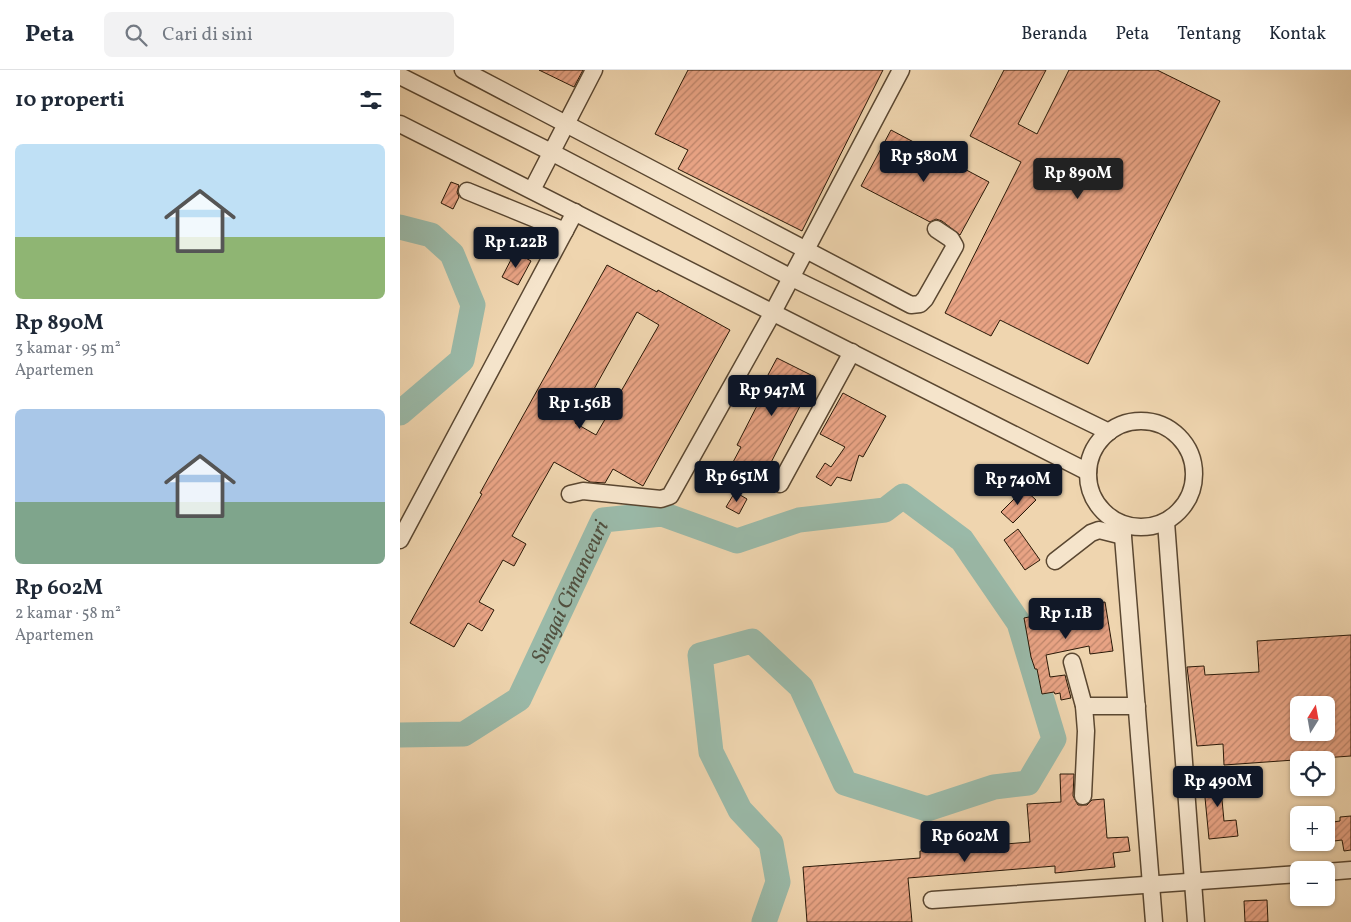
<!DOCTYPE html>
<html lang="id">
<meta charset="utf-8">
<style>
:root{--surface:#fff;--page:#f2f2f3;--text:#1f2937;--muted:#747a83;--line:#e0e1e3;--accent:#111827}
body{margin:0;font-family:Vollkorn,serif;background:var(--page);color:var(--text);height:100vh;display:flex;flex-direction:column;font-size:19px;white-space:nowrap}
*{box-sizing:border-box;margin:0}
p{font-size:16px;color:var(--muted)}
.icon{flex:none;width:28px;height:28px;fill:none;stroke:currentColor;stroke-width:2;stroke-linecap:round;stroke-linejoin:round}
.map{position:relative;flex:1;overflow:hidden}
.drawer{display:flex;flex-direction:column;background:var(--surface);width:400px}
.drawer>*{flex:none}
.needle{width:32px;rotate:11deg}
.tools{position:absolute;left:890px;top:626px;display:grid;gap:10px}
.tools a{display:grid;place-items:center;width:45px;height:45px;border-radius:8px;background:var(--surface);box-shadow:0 1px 4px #0004;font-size:25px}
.price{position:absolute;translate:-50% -42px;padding:0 11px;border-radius:5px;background:var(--accent);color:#fff;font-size:16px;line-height:32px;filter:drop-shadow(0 1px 2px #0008)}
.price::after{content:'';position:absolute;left:50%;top:30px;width:15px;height:11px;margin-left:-8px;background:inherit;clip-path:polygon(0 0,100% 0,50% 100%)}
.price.current{background:#222;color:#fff}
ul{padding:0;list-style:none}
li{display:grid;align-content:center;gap:10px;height:265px;padding:0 15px}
li span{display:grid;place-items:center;height:155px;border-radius:8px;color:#555}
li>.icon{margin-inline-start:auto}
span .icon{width:90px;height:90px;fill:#fffc;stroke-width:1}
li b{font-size:21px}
h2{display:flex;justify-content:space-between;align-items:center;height:60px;padding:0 15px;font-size:21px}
header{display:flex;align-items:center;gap:30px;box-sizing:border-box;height:70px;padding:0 25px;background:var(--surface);border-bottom:1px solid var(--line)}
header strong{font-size:24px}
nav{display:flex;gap:28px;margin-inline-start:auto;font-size:18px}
.search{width:350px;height:45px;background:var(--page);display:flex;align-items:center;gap:12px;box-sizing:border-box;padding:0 18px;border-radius:8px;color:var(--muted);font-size:19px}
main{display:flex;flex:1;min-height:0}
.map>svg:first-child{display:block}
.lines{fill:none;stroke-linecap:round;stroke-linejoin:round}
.river{stroke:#9ab9a8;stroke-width:25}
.building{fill:url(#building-hatch);stroke:#291807;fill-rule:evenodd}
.minor-casing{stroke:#5a4731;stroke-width:19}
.minor{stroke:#f5e4cb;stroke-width:16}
.labels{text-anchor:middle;stroke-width:4;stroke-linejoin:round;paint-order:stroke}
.water-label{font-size:21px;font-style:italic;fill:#51503f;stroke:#f5e4cb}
</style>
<header>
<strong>Peta</strong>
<div class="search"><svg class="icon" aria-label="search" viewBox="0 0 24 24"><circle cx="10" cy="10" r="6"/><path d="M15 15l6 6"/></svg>Cari di sini</div>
<nav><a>Beranda</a><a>Peta</a><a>Tentang</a><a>Kontak</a></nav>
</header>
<main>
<section class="drawer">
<h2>10 properti<svg class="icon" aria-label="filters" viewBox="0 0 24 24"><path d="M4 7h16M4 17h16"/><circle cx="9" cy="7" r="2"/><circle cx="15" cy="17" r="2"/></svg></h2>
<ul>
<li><span style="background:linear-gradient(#bfe0f5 60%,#8fb573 0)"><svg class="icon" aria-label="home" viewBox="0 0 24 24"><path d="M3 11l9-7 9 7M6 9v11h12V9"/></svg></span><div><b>Rp 890M</b><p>3 kamar · 95 m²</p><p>Apartemen</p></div></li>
<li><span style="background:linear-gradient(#a9c7e8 60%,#7fa58c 0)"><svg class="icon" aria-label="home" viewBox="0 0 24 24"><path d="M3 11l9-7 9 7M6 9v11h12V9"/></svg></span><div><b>Rp 602M</b><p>2 kamar · 58 m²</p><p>Apartemen</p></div></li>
</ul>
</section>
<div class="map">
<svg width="951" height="852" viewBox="0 0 951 852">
<defs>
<pattern id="building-hatch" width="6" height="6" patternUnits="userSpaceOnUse" patternTransform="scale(1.25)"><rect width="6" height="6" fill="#e8a384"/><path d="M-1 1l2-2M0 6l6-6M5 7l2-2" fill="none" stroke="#bc846a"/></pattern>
</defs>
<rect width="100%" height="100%" fill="#efd5af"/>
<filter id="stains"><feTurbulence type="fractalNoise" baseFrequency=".004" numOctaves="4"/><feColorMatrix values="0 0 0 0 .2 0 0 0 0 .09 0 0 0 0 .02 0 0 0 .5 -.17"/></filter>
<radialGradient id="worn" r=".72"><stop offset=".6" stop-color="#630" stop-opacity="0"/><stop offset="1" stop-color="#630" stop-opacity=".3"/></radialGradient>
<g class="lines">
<!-- river -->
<g class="river">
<polyline points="0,157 31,165 52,184 73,235 62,290 0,343"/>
<path id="s1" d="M0 665 64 664 119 629 203 450 262 444 337 471 399 450 485 440 503 426 562 470 619 553 654 669 628 713 594 717 527 739 445 713 401 617 352 571 300 585 311 682 340 740 371 773 378 812 364 852"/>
</g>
</g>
<!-- building -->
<g class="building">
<polygon points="139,0 183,0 174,17"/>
<polygon points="288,0 483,0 402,161 278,99 288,80 255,64"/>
<polygon points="604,0 646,0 618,54 637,64 669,0 757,0 820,31 688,294 600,250 591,266 545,243 621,92 570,66"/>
<polygon points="491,60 589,112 560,165 542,151 536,149 530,152 461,116"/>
<polygon points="51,112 59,115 57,122 59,127 53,139 41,133"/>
<polygon points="115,182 131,191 118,215 102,207"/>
<path d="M207 195 257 222 258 220 330 260 243 416 213 399 205 413 190 412 154 392 112 466 126 474 114 496 103 490 79 532 94 540 82 561 68 553 54 577 10 553 82 424 80 423ZM237 242 259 255 196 365 175 353Z"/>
<polygon points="377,288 415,307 362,410 332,394 341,377 337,375 364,322 360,320"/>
<polygon points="443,323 486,346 463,387 459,385 451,411 437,407 431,416 416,407 425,393 431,397 445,377 420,364"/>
<polygon points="624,419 636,430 613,453 601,442"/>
<polygon points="335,422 347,429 339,444 326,437"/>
<polygon points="618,459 640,490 625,500 604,470"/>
<polygon points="705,532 713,581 690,584 689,576 646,585 650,607 665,605 671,628 661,630 660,623 655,624 654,622 642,624 637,599 635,599 631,587 624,548"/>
<path d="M951 565V686L824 695 823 674 797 676 787 597 804 596 805 605 859 602 857 571ZM899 635H926V662H899Z"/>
<polygon points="660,704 674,704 673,726 678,735 687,735 692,730 704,729 707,768 728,767 730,781 713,783 715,797 655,803 655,796 508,808 512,852 407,852 403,797 520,788 520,781 630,772 627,734 661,732"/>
<polygon points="830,705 831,719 821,719 824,751 836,750 838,766 809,769 803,707"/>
<polygon points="951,746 951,780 944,781 942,770 926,772 926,753 940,751 940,747"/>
<polygon points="867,830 868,852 845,852 844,831"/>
</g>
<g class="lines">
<defs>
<g id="minor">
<polyline points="63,0 511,235 520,234 525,229 555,176 551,169 536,159"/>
<polyline points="0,6 151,82 390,207 709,362"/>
<polyline points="0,54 688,402"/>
<polyline points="132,120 194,0"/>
<polyline points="67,121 165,161"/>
<circle cx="741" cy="404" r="53"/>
<polyline points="380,414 452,282"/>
<polyline points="170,424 183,421 261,429 270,426 373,242 501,0"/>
<polyline points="766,452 796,852"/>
<polyline points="722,454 754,852"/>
<polyline points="0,470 175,142"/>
<polyline points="655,491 691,463 699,460 723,466"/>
<polyline points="672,592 684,636 686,661 683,726"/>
<polyline points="684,636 737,636"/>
<polyline points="926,802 951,800"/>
<polyline points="532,830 899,804"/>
</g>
</defs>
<!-- minor casing -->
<use href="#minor" class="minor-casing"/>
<!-- minor -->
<use href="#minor" class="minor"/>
</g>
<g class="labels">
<!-- water labels -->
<g class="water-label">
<text dy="7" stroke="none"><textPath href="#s1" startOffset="248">Sungai Cimanceuri</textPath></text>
</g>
</g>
<rect width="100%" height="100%" filter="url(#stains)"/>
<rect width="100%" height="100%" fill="url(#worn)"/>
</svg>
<div class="tools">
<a><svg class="needle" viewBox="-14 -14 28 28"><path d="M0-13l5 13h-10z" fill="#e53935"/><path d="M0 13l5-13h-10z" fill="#747a83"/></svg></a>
<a><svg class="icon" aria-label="locate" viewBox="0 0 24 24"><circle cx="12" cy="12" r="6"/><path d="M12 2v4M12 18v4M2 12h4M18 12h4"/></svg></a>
<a>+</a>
<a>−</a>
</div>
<b class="price" style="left:524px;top:113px">Rp 580M</b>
<b class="price current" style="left:678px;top:130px">Rp 890M</b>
<b class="price" style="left:116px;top:199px">Rp 1.22B</b>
<b class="price" style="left:372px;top:347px">Rp 947M</b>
<b class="price" style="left:180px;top:360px">Rp 1.56B</b>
<b class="price" style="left:337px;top:433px">Rp 651M</b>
<b class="price" style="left:618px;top:436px">Rp 740M</b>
<b class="price" style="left:666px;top:570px">Rp 1.1B</b>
<b class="price" style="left:818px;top:738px">Rp 490M</b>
<b class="price" style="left:565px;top:793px">Rp 602M</b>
</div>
</main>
